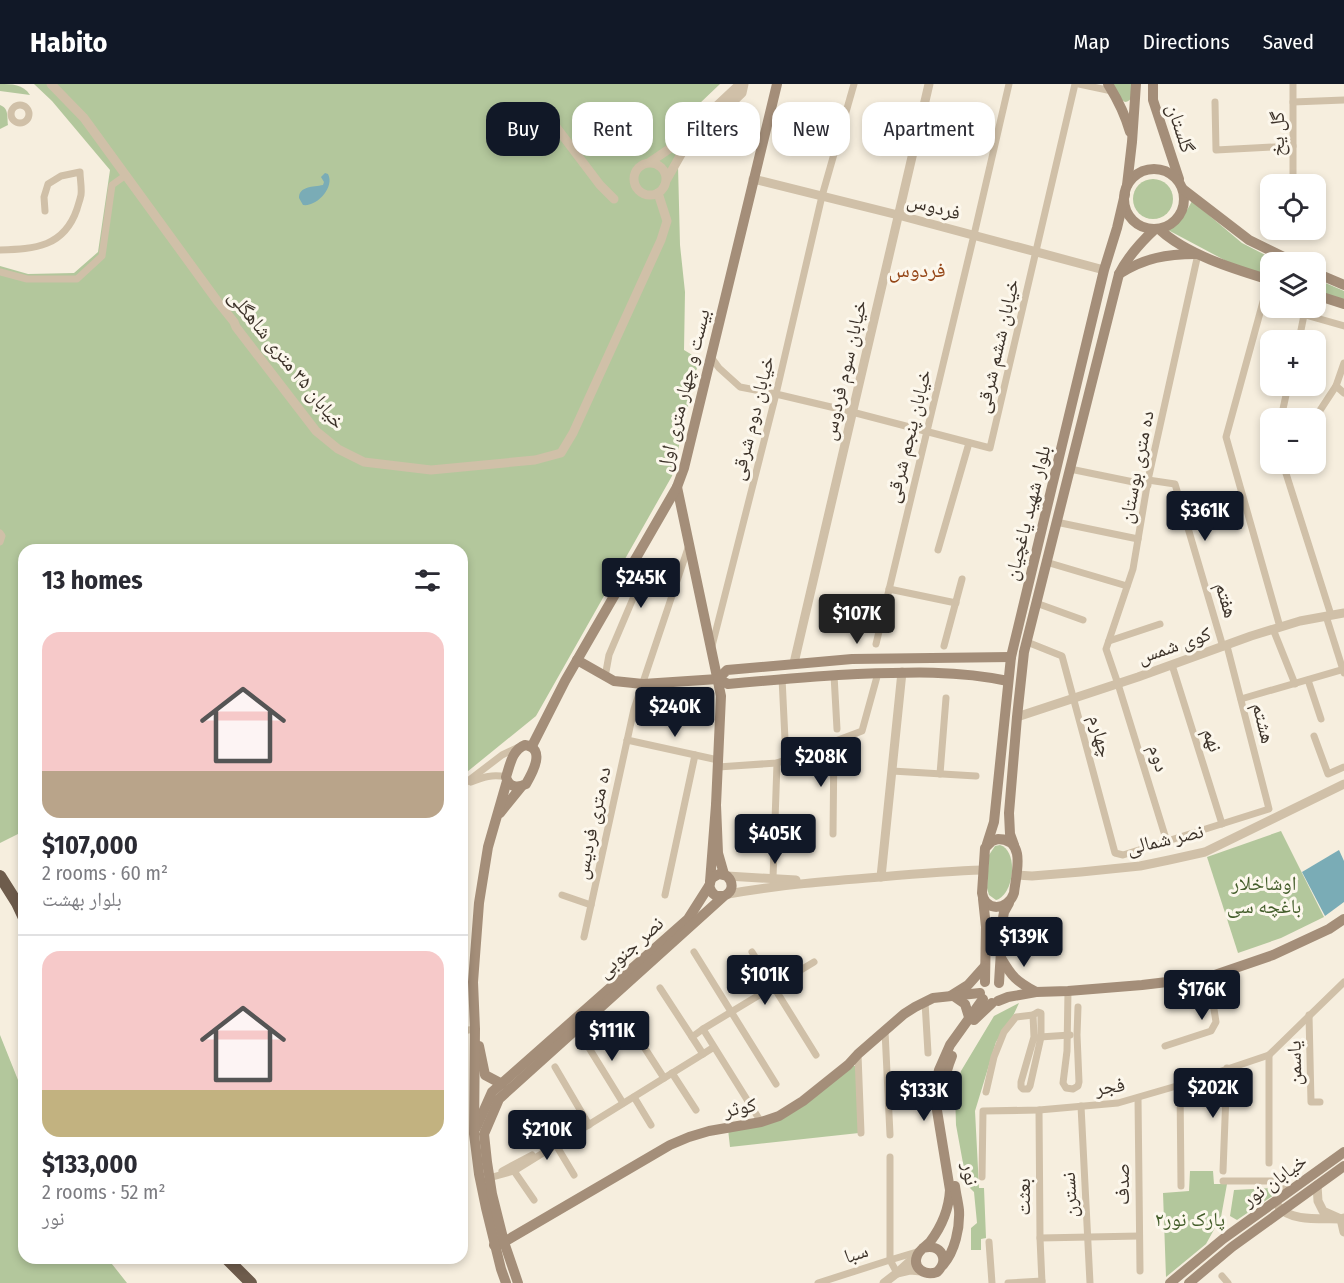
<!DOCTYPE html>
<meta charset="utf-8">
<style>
:root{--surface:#fff;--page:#f2f2f3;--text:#2b2b33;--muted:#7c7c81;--line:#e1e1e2;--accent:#111827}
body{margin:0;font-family:"Fira Sans Condensed","Noto Naskh Arabic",sans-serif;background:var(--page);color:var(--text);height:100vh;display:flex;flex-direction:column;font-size:22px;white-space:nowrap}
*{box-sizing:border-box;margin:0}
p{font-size:20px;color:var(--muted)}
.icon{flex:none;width:33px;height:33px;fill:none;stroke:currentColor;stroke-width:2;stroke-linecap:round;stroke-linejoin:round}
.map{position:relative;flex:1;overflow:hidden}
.details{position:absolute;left:18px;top:460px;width:450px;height:720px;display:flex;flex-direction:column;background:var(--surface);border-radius:18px;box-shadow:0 3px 9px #0003}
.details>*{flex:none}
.banner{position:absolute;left:486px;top:18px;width:570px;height:54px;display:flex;gap:12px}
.buttons{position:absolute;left:1260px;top:90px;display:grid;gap:12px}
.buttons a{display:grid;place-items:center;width:66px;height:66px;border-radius:12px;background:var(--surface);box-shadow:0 3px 9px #0003;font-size:30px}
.price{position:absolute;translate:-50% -51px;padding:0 14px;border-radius:6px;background:var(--accent);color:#fff;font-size:20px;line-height:39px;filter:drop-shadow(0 2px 3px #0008)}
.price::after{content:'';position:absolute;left:50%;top:36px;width:18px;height:14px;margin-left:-9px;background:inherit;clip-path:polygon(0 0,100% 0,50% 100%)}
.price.selected{background:#222;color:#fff}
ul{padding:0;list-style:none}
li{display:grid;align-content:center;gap:12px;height:318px;padding:0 24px}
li+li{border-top:2px solid var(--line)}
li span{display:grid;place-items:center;height:186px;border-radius:18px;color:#555}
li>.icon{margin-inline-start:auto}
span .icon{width:108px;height:108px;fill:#fffc;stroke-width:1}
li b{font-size:26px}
h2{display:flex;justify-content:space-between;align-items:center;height:72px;padding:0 24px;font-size:26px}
.tag{padding:0 21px;border-radius:18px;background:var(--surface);box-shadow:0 3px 9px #0003;font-size:21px;line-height:54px}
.tag.selected{background:var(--accent);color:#fff}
header{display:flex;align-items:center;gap:36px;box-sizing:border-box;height:84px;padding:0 30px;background:var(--accent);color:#fff}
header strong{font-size:28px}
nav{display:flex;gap:33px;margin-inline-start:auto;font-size:21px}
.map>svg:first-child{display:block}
.green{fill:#b3c79c}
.water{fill:#7aacb6}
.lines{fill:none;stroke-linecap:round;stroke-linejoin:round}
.minor{stroke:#d0c0a8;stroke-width:7}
.tertiary{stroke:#d0c0a8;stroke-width:9}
.secondary{stroke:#a48e79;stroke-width:10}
.trunk{stroke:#6e5c4c;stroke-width:12}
.labels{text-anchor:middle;stroke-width:6;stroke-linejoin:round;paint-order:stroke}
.street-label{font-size:20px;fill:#3c3229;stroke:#fcf7ec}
.park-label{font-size:20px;fill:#435d2a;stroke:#fcf7ec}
.neighbourhood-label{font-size:21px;fill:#954718;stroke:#fcf7ec}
</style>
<header>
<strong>Habito</strong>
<nav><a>Map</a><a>Directions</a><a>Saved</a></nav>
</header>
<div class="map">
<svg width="1344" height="1199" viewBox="0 0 1344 1199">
<rect width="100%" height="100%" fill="#f6eede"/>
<!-- green -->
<g class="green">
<path d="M0 0C12 0 23 0 30 11L0 7Z"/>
<polygon points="34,0 720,0 677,41 680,161 685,208 684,266 699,275 672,392 536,632 462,692 462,466 24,466 24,747 0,759 0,182 28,190 74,189 98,168 110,86 52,17"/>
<path d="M1112 0H1132C1132 7 1134 17 1125 18L1122 16Z"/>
<path d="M0 21C9 24 7 33 8 41L0 45Z"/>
<circle cx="1153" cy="115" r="20"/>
<path d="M1192 117 1242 159 1279 178H1270V193L1230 179 1168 146C1180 138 1185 130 1192 117Z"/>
<polygon points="1316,195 1344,207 1344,216 1316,207"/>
<polygon points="1281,747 1324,833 1281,854 1238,869 1207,773"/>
<path d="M1000 761C1019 767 1014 811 996 816L989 811 987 804 989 771 995 762Z"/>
<polygon points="1019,919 1013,932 996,958 975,1027 979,1104 984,1104 986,1154 981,1155 981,1166 971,1166 971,1144 977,1139 974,1108 967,1101 956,1041 955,1008 961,987 994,932"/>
<polygon points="0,951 24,1011 24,1174 108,1175 127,1199 0,1199"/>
<polygon points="848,982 856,982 859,1049 730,1063 728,1045 763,1039"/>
<polygon points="1190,1087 1213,1087 1214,1100 1227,1100 1221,1133 1206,1160 1166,1193 1163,1109 1189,1107"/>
<polygon points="1273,1104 1274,1111 1237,1136 1230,1132 1234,1106"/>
</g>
<!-- water -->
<g class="water">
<path d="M325 89 328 90C335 103 317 123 303 121L299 114C299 102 313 103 323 101L324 98 321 93Z"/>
<polygon points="1339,766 1344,777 1344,818 1325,832 1302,788"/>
</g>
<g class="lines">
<!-- minor -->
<g class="minor">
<polyline points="1079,0 1112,7"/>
<polyline points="1215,18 1216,66 1293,62"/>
<polyline points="1293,18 1344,16"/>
<circle cx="20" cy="30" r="9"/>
<polyline points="1293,100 1293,0"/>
<path d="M0 166C35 165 64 163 77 125 78 121 80 116 81 111 82 104 80 95 80 88L61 92 48 100 44 113 45 127"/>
<polyline points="0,188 27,195 77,195 102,172 112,101 126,91"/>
<polyline points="1269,196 1226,353 1280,543"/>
<polyline points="1281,224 1344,242"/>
<polyline points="1299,256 1304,231"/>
<polyline points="711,273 719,284 740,303 776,310 852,328 990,364 1075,0"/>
<polyline points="1336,302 1344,309"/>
<polyline points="1281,334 1288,302"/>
<polyline points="1315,334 1336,302 1344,279"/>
<polyline points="1283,380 1331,531"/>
<polyline points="1070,385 1148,401"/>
<polyline points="1148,396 1175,400 1223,563"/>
<polyline points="1056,438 1138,455"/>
<polyline points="0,449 2,452 0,458"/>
<polyline points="938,466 969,359"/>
<polyline points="1046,478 1127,502"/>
<polyline points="889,505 956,519"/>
<polyline points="1036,519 1083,536"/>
<polyline points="1326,532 1344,589"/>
<polyline points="1273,545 1295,600"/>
<polyline points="1109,557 1160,540"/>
<polyline points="1027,558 1062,572 1115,769 1123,771 1269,725 1227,562"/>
<polyline points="876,560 974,151 1009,0"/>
<polyline points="712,562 776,310 822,112 854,0"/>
<polyline points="944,562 962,495"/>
<polyline points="1172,581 1222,740"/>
<polyline points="834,591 837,645"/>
<polyline points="605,593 609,571 640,498 673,510"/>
<polyline points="782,594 786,676"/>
<polyline points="1308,596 1321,635"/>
<polyline points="1241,615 1344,585"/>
<polyline points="1314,652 1328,690 1344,683"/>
<polyline points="627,656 718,676"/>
<polyline points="718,683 777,679 862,647 878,589"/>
<polyline points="892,687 976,692"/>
<polyline points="940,690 946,614"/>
<path d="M471 698C483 693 493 690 506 693"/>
<polyline points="464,700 502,671 519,663"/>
<polyline points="833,750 834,658"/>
<polyline points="1167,758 1118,600 1106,565 1133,485 1148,396 1198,170"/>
<polyline points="773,794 777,679"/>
<polyline points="562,811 591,821"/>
<polyline points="665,811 695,671"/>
<polyline points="584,853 634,625 688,464"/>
<polyline points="694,868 776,1000"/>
<polyline points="752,868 816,971"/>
<polyline points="660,904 692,953"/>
<polyline points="1068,907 1067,967 1063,999 1066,1004 1073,1005 1078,1002 1079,998 1077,951 1078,923"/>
<polyline points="925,918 928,969"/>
<polygon points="1038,928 1041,929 1041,953 1030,1002 1028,1005 1023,1005 1021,1003 1021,998 1034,953 1033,931"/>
<polyline points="1309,931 1311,1018 1320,1018"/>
<polyline points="703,945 814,878"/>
<polyline points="462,947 475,945"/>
<polyline points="885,947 890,1051"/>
<polyline points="635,949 664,994"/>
<polyline points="581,951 623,1019"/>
<polyline points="1040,953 1070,951"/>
<polyline points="1165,962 1211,947 1216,938 1209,893"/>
<polyline points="714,963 703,970 692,953 703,945 761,1038"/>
<polyline points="858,971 861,1049"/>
<polyline points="1269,971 1269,1079"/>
<polyline points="555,983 589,1041"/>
<polyline points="672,989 696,1026"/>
<polyline points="1180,1001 1181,1102"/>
<polyline points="986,1008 994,973 1004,948 1016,933 1033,931"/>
<polyline points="634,1013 651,1041"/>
<polyline points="1138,1014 1140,1187"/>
<polyline points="1081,1022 1090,1199"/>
<polyline points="1039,1026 1040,1154 1042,1199"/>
<polyline points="524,1033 545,1068"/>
<polyline points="556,1061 574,1091"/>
<polyline points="890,1073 890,1176 920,1167"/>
<polyline points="502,1087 532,1071"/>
<polyline points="514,1087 534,1116"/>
<polyline points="1223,1087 1227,984"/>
<polyline points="982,1093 983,1027 1039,1026 1118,1019 1180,1001 1269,971 1344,898"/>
<polyline points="489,1094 514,1087 703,970"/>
<polyline points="1223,1097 1275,1097 1289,1107"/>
<polyline points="1040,1154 1139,1152"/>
<polyline points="989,1158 992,1199"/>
<polyline points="1222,1192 1228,1199"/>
<polyline points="818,1199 890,1176 897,1189"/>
<polyline points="1008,1199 1042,1197"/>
</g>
<!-- tertiary -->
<g class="tertiary">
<polyline points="51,0 84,34 218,218 234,238 236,243 316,347 338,365 364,378 431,386 535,376 561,369 573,349 661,156 667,137 658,109"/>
<polyline points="544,27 600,101 614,115"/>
<polyline points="650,78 675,61 740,0"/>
<circle cx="650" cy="95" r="16"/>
<polyline points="667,95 684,65 742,9 744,0"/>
<polyline points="753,95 898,131 1104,186"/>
<polyline points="794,579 929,0"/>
<polyline points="1017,633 1138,593 1251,552 1300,537 1344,529"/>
<polyline points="1016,791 1032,792 1081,788 1140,782 1169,776 1205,768 1344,700"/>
<polyline points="727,792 796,796"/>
<polyline points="881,793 902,588"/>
<path d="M728 810C778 801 829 797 880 793 914 790 948 787 983 786"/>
<path d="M1279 1123C1291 1138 1322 1134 1341 1135L1323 1127 1318 1117 1317 1101"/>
<polyline points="1344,1134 1341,1135 1344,1148"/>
<polyline points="919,1169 897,1189 910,1186 921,1187"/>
<polyline points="884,1199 897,1189"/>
</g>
<!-- secondary -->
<g class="secondary">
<path d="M1108 0C1118 16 1125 30 1130 48"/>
<polyline points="1153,0 1153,16 1179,95"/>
<circle cx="1154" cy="115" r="30"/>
<polyline points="1127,101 1132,58 1136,0"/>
<polyline points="1184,106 1249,156 1294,178"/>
<path d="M1159 145C1187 171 1234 185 1270 196"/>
<polyline points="1316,189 1344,201"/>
<path d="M1119 190C1145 174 1166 170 1196 170"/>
<polyline points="1316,211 1344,220"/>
<polyline points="677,403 721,612 716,721"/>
<path d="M577 576 614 597 643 600 718 595 728 600C771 596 814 592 857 590 908 588 958 586 1008 597"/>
<polyline points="718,595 727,586 852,575 1011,573"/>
<path d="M525 661C546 664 533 688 526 700 518 704 509 704 506 693 510 681 512 666 525 661Z"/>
<polyline points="532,662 565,597 677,403 684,384 777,0"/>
<polyline points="500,729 521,703"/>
<path d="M998 755C1027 755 1016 790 1014 809 1008 827 985 828 982 809L985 764 992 757Z"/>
<polyline points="987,760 994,738 1011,573 1104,186 1117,144 1125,110"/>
<path d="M1014 761 1010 750 1009 729 1017 633 1024 568 1119 190C1128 172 1140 159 1155 145"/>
<polyline points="710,798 716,721 718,769 724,790"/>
<polyline points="983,815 986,843 985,898"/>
<path d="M1001 874C1012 893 1016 897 1036 908"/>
<polyline points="999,899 1003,834 1004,828 1009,819"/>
<polyline points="998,917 1008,913 1036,908 1068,907 1142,901 1209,893 1273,871 1329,845 1344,835"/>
<polyline points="969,933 965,920 952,911 968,901 985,882"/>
<polyline points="974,936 992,919"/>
<polyline points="479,962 485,991 502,1000"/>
<polyline points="941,1006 949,980 952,972"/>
<polyline points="476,1044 492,1008 688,835 709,802"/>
<polyline points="494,1161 504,1158 670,1061 689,1053 709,1047 761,1038 779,1032 803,1017 848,981 858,970 904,930 915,923 933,914 980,909"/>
<path d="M923 1164C941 1159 950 1176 937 1188 926 1192 912 1185 917 1172 919 1166 926 1162 930 1158 942 1142 949 1125 950 1106L934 1008 939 986 950 961 983 915"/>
<path d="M943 1181C955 1167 960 1144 959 1126 958 1118 956 1110 955 1102"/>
<polyline points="506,1199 501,1185 486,1124 479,1090 474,1050 475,945 473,898 479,819 488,763 507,697"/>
<path d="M518 1199 504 1158 492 1110 487 1078 484 1050 499 1015 724 812C733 808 734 799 727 792L719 790 712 794C708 801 709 807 716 812H724"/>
<polyline points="1170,1199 1223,1155 1344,1068"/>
<polyline points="1189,1199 1232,1163 1344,1082"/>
</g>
<!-- trunk -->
<g class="trunk">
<polyline points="0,792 17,819 24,834"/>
<polyline points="226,1174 251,1199"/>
</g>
</g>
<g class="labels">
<!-- street labels -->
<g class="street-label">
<text transform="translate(1181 44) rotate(72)" y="7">گلستان</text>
<text transform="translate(1277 50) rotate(-90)" y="7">گل یخ</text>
<text transform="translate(934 122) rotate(15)" y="7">فردوس</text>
<text transform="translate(997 262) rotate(-77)" y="7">خیابان ششم شرقی</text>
<text transform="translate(287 275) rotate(51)" y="7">خیابان ۳۵ متری شاهگلی</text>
<text transform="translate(844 286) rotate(-77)" y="7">خیابان سوم فردوس</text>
<text transform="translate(683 306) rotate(-76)" y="7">بیست و چهار متری اول</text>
<text transform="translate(752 334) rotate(-76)" y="7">خیابان دوم شرقی</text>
<text transform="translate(908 352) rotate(-76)" y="7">خیابان پنجم شرقی</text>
<text transform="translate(1136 383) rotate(-79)" y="7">ده متری بوستان</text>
<text transform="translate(1027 429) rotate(-76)" y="7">بلوار شهید یاغچیان</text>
<text transform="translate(1227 516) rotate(74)" y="7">هفتم</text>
<text transform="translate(1174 561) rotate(-19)" y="7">کوی شمس</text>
<text transform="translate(1264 639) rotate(76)" y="7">هشتم</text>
<text transform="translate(1101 652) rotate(75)" y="7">چهارم</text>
<text transform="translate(1213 656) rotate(73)" y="7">نهم</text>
<text transform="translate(1159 674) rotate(73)" y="7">دوم</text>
<text transform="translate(592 739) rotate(-78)" y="7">ده متری فردیس</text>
<text transform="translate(1165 755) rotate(-13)" y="7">نصر شمالی</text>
<text transform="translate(630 863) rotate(-42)" y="7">نصر جنوبی</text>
<text transform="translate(1294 979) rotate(-91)" y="7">یاسمن</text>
<text transform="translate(1110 1002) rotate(-9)" y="7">فجر</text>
<text transform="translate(740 1023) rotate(-11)" y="7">کوثر</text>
<text transform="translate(971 1090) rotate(82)" y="7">نور</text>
<text transform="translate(1274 1096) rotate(-36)" y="7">خیابان نور</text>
<text transform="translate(1122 1100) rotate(-90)" y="7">صدف</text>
<text transform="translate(1069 1111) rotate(-93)" y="7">نسترن</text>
<text transform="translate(1023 1113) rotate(-90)" y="7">بعثت</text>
<text transform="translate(856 1169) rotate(-18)" y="7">سبا</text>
</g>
<!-- park labels -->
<g class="park-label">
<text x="1264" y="806">اوشاخلار<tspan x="1264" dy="23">باغچه سی</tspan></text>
<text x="1190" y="1142">پارک نور۲</text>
</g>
<!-- neighbourhood labels -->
<g class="neighbourhood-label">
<text x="917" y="193">فردوس</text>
</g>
</g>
</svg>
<div class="buttons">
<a><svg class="icon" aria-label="locate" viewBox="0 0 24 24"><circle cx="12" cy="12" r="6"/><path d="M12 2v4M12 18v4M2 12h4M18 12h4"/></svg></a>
<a><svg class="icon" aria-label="layers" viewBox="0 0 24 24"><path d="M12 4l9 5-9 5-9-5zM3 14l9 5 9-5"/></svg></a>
<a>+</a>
<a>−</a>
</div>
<b class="price" style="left:1205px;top:458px">$361K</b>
<b class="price" style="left:641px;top:525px">$245K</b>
<b class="price selected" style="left:857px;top:561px">$107K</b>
<b class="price" style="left:675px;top:654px">$240K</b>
<b class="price" style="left:821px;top:704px">$208K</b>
<b class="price" style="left:775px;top:781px">$405K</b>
<b class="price" style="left:1024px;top:884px">$139K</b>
<b class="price" style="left:765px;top:922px">$101K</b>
<b class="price" style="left:1202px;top:937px">$176K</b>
<b class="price" style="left:612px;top:978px">$111K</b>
<b class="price" style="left:1213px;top:1035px">$202K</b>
<b class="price" style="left:924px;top:1038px">$133K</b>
<b class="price" style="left:547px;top:1077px">$210K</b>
<div class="banner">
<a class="tag selected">Buy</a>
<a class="tag">Rent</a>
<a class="tag">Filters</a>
<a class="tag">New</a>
<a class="tag">Apartment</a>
</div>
<section class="details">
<h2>13 homes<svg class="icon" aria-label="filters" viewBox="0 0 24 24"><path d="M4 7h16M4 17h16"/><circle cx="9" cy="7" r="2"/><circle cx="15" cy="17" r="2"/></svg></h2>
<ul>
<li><span style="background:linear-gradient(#f6c9c9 75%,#b9a48a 0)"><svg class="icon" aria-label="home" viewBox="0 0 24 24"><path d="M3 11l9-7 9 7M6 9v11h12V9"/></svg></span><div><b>$107,000</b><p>2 rooms · 60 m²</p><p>بلوار بهشت</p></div></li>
<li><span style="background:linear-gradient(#f6c9c9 75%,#c2b280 0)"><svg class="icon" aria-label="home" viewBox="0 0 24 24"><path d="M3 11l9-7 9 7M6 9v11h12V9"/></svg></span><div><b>$133,000</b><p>2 rooms · 52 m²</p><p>نور</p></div></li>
</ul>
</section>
</div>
